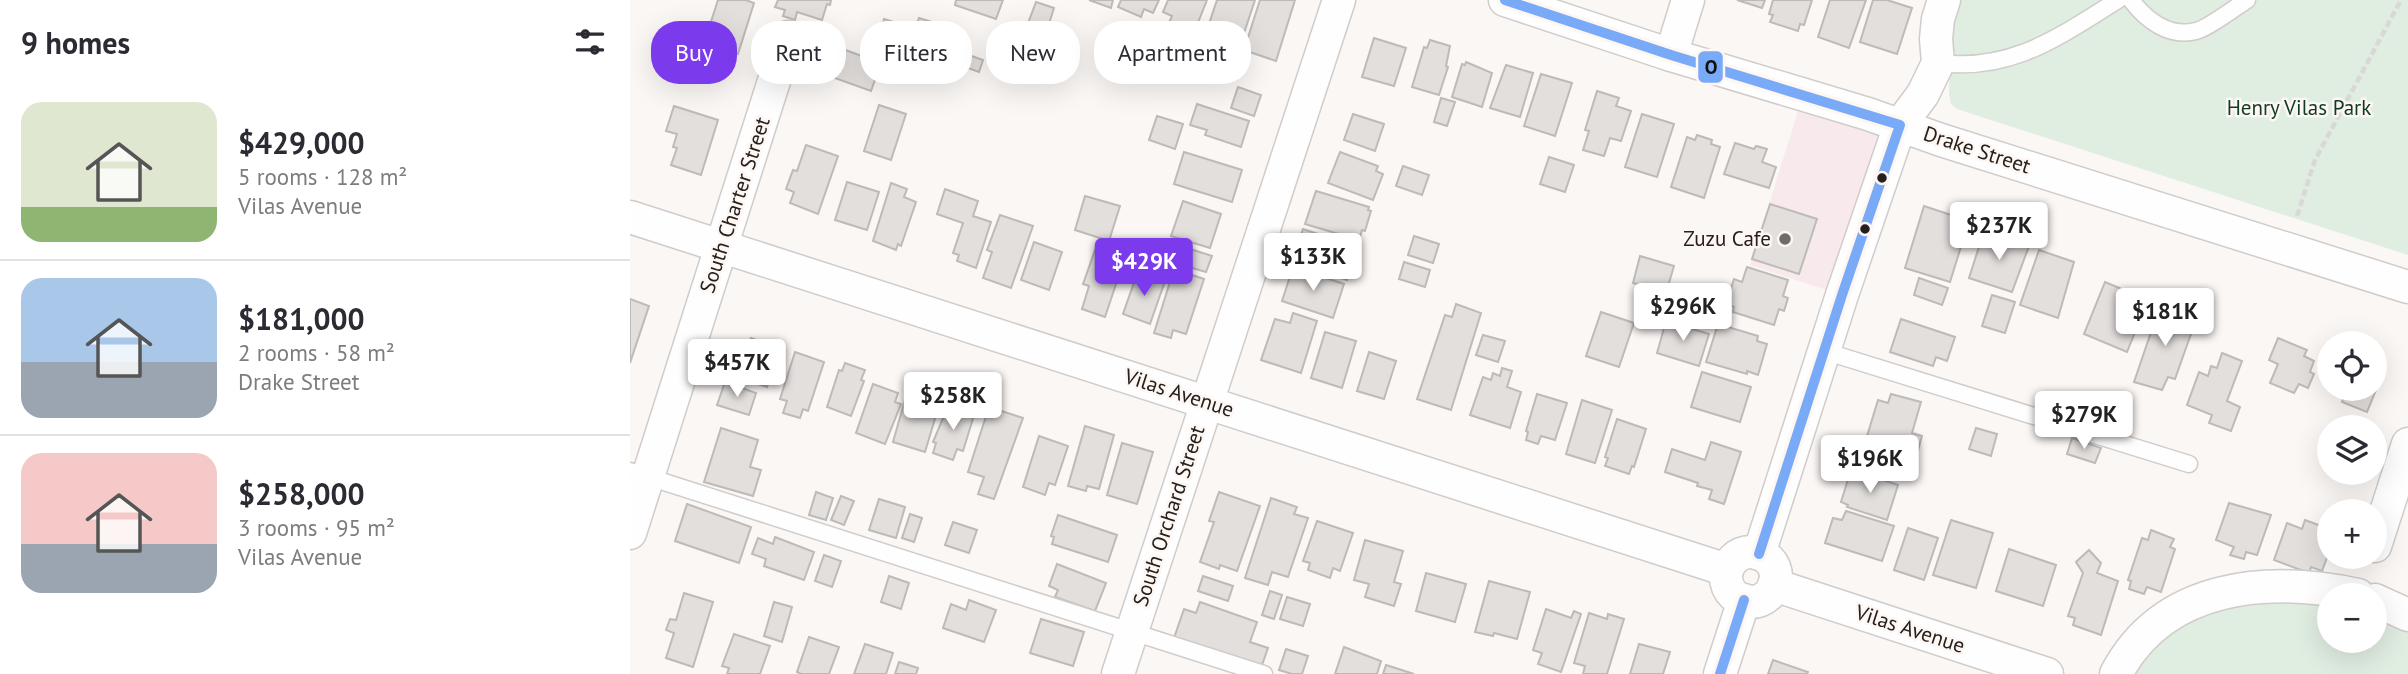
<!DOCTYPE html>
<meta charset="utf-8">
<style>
:root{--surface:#fff;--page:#f2f2f3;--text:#2b2b33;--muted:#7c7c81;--line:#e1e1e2;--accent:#7c3aed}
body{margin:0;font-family:"PT Sans",sans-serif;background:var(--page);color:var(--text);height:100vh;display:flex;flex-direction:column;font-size:26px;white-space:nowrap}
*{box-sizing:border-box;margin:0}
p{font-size:23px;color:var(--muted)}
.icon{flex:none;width:38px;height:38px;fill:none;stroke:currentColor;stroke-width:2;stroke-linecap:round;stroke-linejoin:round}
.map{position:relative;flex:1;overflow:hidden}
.sheet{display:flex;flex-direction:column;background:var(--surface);width:630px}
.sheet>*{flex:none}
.guide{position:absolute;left:21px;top:21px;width:665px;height:63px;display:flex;gap:14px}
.tools{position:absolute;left:1687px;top:331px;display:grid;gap:14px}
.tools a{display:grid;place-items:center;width:70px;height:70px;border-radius:50%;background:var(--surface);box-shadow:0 7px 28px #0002;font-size:35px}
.price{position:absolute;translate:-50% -60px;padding:0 16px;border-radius:7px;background:#fff;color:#222;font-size:23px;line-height:46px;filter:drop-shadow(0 2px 4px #0008)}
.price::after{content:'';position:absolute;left:50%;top:42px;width:21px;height:16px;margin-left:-10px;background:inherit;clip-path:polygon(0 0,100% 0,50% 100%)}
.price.selected{background:var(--accent);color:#fff}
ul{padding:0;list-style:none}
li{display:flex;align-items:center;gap:21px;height:175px;padding:0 21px}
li+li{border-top:2px solid var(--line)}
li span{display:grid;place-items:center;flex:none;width:196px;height:140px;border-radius:21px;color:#555}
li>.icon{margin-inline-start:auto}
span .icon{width:84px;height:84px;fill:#fffc;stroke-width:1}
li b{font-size:30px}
h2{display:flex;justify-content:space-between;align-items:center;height:84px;padding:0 21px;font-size:30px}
.pill{padding:0 24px;border-radius:28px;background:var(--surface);box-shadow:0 7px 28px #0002;font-size:24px;line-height:63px}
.pill.selected{background:var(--accent);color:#fff}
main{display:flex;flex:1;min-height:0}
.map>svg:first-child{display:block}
.commercial{fill:#f8eaec}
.green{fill:#e0ede1}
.building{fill:#e3dfdd;stroke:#bdbab8;stroke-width:2}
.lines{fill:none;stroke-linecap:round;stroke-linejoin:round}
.lane-casing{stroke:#d0ccca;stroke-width:19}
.street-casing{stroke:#d0ccca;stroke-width:35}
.path{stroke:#dad8d7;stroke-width:4.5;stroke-dasharray:7 3.5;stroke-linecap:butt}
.lane{stroke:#fefefe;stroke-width:16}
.street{stroke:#fefefe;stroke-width:32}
.bus-1-casing{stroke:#fef6f2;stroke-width:16}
.bus-1{stroke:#79aaf7;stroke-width:10}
.bus-dot{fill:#24201e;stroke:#fef6f2;stroke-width:2.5}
.poi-dot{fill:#6f6b69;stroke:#fef6f2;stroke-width:2.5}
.labels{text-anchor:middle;stroke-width:5;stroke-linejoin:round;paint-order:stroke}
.park-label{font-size:21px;fill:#0d3d21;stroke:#fef6f2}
.street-label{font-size:21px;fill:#24201e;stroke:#fef6f2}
.poi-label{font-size:21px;fill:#24201e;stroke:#fef6f2;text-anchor:end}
.line-badge{stroke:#fef6f2;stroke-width:2.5}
.pale-badge-label{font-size:19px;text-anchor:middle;font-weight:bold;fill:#111}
</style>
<main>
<section class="sheet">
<h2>9 homes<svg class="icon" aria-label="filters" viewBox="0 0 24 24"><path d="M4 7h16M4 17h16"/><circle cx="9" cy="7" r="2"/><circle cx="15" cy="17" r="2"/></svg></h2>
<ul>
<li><span style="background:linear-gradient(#dfe7d0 75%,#8fb573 0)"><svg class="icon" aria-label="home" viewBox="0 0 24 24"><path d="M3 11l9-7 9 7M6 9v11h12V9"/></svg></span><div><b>$429,000</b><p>5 rooms · 128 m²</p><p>Vilas Avenue</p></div></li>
<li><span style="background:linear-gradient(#a9c7e8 60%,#9aa5b1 0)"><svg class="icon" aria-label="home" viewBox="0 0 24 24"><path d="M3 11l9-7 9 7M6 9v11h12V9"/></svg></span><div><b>$181,000</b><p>2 rooms · 58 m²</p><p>Drake Street</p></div></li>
<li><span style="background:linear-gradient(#f6c9c9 65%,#9aa5b1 0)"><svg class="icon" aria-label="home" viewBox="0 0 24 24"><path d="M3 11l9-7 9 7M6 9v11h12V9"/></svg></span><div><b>$258,000</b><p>3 rooms · 95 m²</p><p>Vilas Avenue</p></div></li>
</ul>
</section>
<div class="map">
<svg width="1778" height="674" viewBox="0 0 1778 674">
<rect width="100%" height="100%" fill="#fbf7f5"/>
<!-- commercial -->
<polygon class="commercial" points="1173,95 1270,125 1212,295 1120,265"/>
<!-- green -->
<g class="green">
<polygon points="1328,0 1778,0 1778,255 1327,109 1321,104 1319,94 1320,30"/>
<path d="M1644 599 1699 603V640H1745V616L1778 630V674H1504C1520 647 1549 622 1578 609 1595 602 1625 602 1644 599Z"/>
</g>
<!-- building -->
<g class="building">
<polygon points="88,0 116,0 124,3 108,54 74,43"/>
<polygon points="148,0 201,0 200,5 197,4 192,20 167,12 165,20 153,16 155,10 145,7"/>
<polygon points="326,0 373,0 366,19 325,5"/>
<polygon points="459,0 483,0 481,8"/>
<polygon points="491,0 529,0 523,13 514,9 511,17 488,7"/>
<polygon points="538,0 577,0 563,35 538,25 542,16 533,12"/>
<polygon points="587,0 625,0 610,45 576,33"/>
<polygon points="630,0 665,0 646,61 614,50"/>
<polygon points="1107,0 1135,0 1132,8"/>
<polygon points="1143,0 1182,0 1174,25 1170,24 1168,31 1140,22 1143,15 1139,14"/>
<polygon points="1200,0 1236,0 1219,48 1188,37"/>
<polygon points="1243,0 1257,0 1282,8 1267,54 1230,42"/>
<polygon points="406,2 424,8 416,33 397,26"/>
<polygon points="289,18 308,24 296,59 277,53"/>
<polygon points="254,19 279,27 270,54 246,44"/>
<polygon points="744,38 776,48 764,86 732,77"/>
<polygon points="800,40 820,46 816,66 818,67 809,95 782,87 794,47 797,48"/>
<polygon points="210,48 251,63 241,91 199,76"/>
<polygon points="339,55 353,60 349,72 335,67"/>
<polygon points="836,62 862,73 852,107 822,97 832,64 835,65"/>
<polygon points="876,65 903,73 890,117 860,108"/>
<polygon points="911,74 942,83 925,136 894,126"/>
<polygon points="608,87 631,95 624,116 601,108"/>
<polygon points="967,91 989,98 986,106 1001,111 991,141 980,138 974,156 953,150 959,131 955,130"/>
<polygon points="811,98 825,102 817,126 804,122"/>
<polygon points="567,104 619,121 611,147 575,135 577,130 560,125"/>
<polygon points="249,105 276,114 261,160 234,151"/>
<polygon points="44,106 88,120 71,175 41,165 47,148 43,147 47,134 36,131"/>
<polygon points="723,114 754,124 745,151 714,140"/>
<polygon points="1012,114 1044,124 1027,177 995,167"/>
<polygon points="527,116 553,124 545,149 519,140"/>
<polygon points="1067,135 1082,140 1081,144 1090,147 1074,198 1041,187 1057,137 1065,140"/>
<polygon points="1105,143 1124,149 1126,146 1137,149 1132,162 1146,167 1139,188 1094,174"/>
<polygon points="176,145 208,156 188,214 160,203 164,192 156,189 163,170 167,171"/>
<polygon points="554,152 612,170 602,202 544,184"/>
<polygon points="710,152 748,166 746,171 753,174 743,200 698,183"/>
<polygon points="919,157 944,165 935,192 910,184"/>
<polygon points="773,166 799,175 792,195 766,186"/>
<polygon points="217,182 249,192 237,230 205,220"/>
<polygon points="261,183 277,189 274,197 286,202 271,246 268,244 266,250 243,241"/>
<polygon points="315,189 348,201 343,216 361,222 346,268 327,261 329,255 323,253 333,223 307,214"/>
<polygon points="686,191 739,207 738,210 741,211 735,231 732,230 729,240 675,224"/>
<polygon points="455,196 490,206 479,241 445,230"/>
<polygon points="553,201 591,214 580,248 541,236"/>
<polygon points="1140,204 1187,219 1169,274 1122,259"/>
<polygon points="1294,206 1339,221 1320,282 1275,268"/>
<polygon points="370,215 403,226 381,288 353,278 362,252 357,250"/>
<polygon points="673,229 727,247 724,254 729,256 723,273 719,272 717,280 662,262"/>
<polygon points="1354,231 1399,246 1382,292 1339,278"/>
<polygon points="784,236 809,244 803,263 778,255"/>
<polygon points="404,242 432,252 419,290 391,280"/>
<polygon points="557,248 582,256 576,272 552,265"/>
<polygon points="465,250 494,260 475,317 452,309 459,286 453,284"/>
<polygon points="1409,250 1444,262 1428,318 1390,305"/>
<polygon points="1010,256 1044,266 1036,293 1003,283"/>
<polygon points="774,262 800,270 795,287 769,279"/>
<polygon points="663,267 714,284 703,318 652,301"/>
<polygon points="1117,267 1158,280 1153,296 1158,298 1154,311 1149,309 1144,325 1103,312 1104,307 1096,304 1104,279 1112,282"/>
<polygon points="544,269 574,279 556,334 543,330 541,338 524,333"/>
<polygon points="508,271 535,281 520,324 493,314"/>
<polygon points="1289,278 1318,288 1312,305 1284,295"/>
<polygon points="1475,282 1518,300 1497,352 1454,334"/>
<polygon points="1362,295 1385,302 1375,333 1352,326"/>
<polygon points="0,299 19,306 0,363"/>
<polygon points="826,304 851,313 821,410 787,399 815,315 822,317"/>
<polygon points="1530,306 1567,317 1545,379 1538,377 1532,390 1504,382"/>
<polygon points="971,312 1004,323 989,367 956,356"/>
<polygon points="663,313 687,321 671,373 631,360 645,319 660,323"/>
<polygon points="1271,319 1325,337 1317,361 1306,357 1303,366 1260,352"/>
<polygon points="1036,321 1079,334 1069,366 1027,353"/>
<polygon points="1088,324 1128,336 1127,341 1137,344 1128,375 1117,371 1117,374 1076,362"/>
<polygon points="695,332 726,341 712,388 681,378"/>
<polygon points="853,335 875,341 868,362 846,355"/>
<polygon points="121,338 150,348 137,387 100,375 110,346 117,348"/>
<polygon points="1648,338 1677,350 1674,356 1684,361 1680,372 1684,374 1678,388 1669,384 1664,393 1640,383 1648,364 1639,360"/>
<polygon points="165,352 194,362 178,411 173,409 170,418 153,413 157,401 150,399"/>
<polygon points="739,352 766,361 754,399 727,391"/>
<polygon points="1592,353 1612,361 1597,401 1610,407 1601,431 1579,423 1582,415 1557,405 1569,372 1578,376 1581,366 1587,368"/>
<polygon points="215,363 235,370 231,380 234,381 221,416 197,407 209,370 212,371"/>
<polygon points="872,368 882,371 877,387 891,392 880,428 840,415 853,377 861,380 863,373 870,376"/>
<polygon points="1072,372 1121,387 1110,422 1061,407"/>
<polygon points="95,382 126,393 119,415 87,405"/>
<polygon points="280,382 313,392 295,452 263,442"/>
<polygon points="243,384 268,393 265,402 271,404 255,444 226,433"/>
<polygon points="1709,388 1741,388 1746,390 1737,412 1712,402 1716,391"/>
<polygon points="907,394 937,403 925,440 911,436 908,444 896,440 898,432 896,431"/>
<polygon points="1261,394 1291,402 1282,433 1292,436 1285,461 1234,446 1248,400 1258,403"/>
<polygon points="952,400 982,410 965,463 936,454"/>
<polygon points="319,404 345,412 333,451 327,449 323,460 303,453 306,443 303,442"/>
<polygon points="359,407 393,418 364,499 348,494 354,477 338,472"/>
<polygon points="987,419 1016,429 1004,467 1002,466 999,474 975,466 978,458 975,457"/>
<polygon points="455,426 484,435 469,489 457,486 456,491 438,486"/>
<polygon points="91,428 128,440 120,467 131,470 123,496 74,482"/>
<polygon points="1346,428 1367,434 1361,456 1339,449"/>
<polygon points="409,436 438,446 425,485 419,483 415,495 393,487"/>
<polygon points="1442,438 1471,448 1465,463 1437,454"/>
<polygon points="1081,442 1111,452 1094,504 1079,499 1082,490 1067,486 1068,483 1035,472 1042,449 1075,460"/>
<polygon points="492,443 523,452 507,504 477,495"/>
<polygon points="1228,472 1268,485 1257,520 1217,507 1218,505 1211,502 1220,473 1227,475"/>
<polygon points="186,492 203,498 196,520 179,515"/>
<polygon points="589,492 630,506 607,571 590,565 589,569 570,562 584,522 579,521"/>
<polygon points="211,496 224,501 214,525 201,520"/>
<polygon points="641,498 667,507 664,514 678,518 658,577 642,572 638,585 615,578"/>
<polygon points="249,499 275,507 266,538 239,530"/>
<polygon points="1599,503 1641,515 1627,555 1616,552 1614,559 1600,555 1604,547 1586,540"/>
<polygon points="57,504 121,527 109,563 45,541"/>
<polygon points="1216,511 1264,526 1252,561 1195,543 1203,518 1212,520"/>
<polygon points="280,514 292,518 284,542 272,538"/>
<polygon points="428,515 487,535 478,562 422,544 424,537 421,536"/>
<polygon points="1321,520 1363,533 1346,588 1303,575"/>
<polygon points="1675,520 1699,529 1697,539 1699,539 1699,552 1692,571 1681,567 1679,573 1644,560 1657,523 1672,529"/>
<polygon points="687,521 723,533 710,571 703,568 700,578 678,570 680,563 673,561"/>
<polygon points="323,522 347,530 339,553 315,545"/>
<polygon points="1278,528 1308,538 1294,580 1264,570"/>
<polygon points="1521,530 1544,539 1540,547 1545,549 1531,592 1517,587 1514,594 1499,589 1501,581 1498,580 1512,538 1518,540"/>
<polygon points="145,537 184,552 174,580 134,566 136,559 122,554 128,538 143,544"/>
<polygon points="735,540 773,551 764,582 771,584 764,606 735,597 739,584 724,580"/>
<polygon points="1379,549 1426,565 1413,606 1366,591"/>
<polygon points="1459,550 1471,563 1467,573 1488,581 1471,635 1443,625 1445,618 1438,616 1453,573 1446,562"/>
<polygon points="194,555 211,561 202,587 185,581"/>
<polygon points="427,564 476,583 465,611 425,597 428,590 419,586"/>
<polygon points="796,573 836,584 825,622 786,611"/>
<polygon points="259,576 279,583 271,609 251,602"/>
<polygon points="573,576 603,586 598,601 568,591"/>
<polygon points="859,581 900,592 887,639 864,633 863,636 845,632"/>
<polygon points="640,591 652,595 644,619 632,615"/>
<polygon points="54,593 83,602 63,667 36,658 44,633 36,630 40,619 46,620"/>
<polygon points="657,597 680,604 673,626 650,619"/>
<polygon points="339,600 366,610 354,642 313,628 321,604 336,610"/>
<polygon points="144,602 162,607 152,642 134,636"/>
<polygon points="570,602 627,622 620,642 638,648 632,665 544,638 554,609 566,613"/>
<polygon points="916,609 941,618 944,611 951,614 931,672 908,664 912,653 903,650"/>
<polygon points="959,613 977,619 978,614 994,619 977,674 953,674 955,666 944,663"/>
<polygon points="411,619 454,632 443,666 400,653"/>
<polygon points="104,634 140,646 130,674 97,674 99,668 92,666"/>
<polygon points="179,637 209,647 199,674 171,674 167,672"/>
<polygon points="235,644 263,653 256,674 224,674"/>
<polygon points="1009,644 1040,652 1033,674 1000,674"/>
<polygon points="714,647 751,661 747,674 705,674"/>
<polygon points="656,649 678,656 672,674 662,674 649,670"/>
<polygon points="1143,660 1178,672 1177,674 1138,674"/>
<polygon points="269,662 288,668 286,674 265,674"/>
<polygon points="756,665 784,674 753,674"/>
</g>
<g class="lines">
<defs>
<g id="lane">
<path d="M1501 0C1516 20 1539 38 1566 31 1577 29 1606 7 1617 0"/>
<path d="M1308 63C1382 72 1428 37 1488 0"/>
<polyline points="1194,351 1559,464"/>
<polyline points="0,471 634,674"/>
</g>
<g id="street">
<polyline points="875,0 1041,55 1238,114 1311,140 1778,287"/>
<polyline points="1041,55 1058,0"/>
<polyline points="0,217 1097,570"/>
<polyline points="0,533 158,37"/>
<polyline points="1745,546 1778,444"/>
<circle cx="1121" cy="577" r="25"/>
<polyline points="1129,554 1212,295 1270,125 1293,94 1308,63 1306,39 1308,19 1314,0"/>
<polyline points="1144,585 1417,674"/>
<polyline points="1745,600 1778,615"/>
<polyline points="488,674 709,0"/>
<polyline points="1090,674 1114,600"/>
<path d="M1486 674C1534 583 1639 576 1728 595"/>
</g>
</defs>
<!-- lane casing -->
<use href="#lane" class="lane-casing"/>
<!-- street casing -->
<use href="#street" class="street-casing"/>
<!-- path -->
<polyline class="path" points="1667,216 1685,160 1771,0"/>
<!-- lane -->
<use href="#lane" class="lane"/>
<!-- street -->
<use href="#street" class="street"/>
<defs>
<g id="bus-1">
<polyline points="875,0 1041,55 1270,125 1212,295 1129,554"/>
<polyline points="1090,674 1114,600"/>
</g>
</defs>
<!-- bus-1 casing -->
<use href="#bus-1" class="bus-1-casing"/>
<!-- bus-1 -->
<use href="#bus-1" class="bus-1"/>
</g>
<!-- markers -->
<g class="bus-dot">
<circle cx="1252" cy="178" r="6"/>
<circle cx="1235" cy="229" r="6"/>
</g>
<circle class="poi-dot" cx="1155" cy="239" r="7"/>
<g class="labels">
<!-- park labels -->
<g class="park-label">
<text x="1669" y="115">Henry Vilas Park</text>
</g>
<!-- street labels -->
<g class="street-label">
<text transform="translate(1347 150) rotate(18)" y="7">Drake Street</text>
<text transform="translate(105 205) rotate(-72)" y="7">South Charter Street</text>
<text transform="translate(549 393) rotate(18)" y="7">Vilas Avenue</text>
<text transform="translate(539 516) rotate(-72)" y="7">South Orchard Street</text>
<text transform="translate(1280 629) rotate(18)" y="7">Vilas Avenue</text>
</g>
<!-- poi labels -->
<g class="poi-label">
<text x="1141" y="246">Zuzu Cafe</text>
</g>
</g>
<rect class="line-badge" x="1067" y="50" width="27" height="34" rx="7" fill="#79aaf7"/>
<g class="pale-badge-label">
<text x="1081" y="74">O</text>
</g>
</svg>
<div class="tools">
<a><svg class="icon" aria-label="locate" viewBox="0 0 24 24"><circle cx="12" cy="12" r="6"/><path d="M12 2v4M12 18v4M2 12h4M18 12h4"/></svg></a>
<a><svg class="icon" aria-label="layers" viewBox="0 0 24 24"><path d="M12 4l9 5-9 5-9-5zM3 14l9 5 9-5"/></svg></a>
<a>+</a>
<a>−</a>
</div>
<b class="price" style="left:1369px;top:262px">$237K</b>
<b class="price" style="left:683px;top:293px">$133K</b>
<b class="price selected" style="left:514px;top:298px">$429K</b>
<b class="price" style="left:1053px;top:343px">$296K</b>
<b class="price" style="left:1535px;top:348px">$181K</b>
<b class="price" style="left:107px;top:399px">$457K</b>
<b class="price" style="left:323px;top:432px">$258K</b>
<b class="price" style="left:1454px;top:451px">$279K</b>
<b class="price" style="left:1240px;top:495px">$196K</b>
<div class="guide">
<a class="pill selected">Buy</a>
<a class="pill">Rent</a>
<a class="pill">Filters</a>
<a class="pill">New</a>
<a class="pill">Apartment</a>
</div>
</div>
</main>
